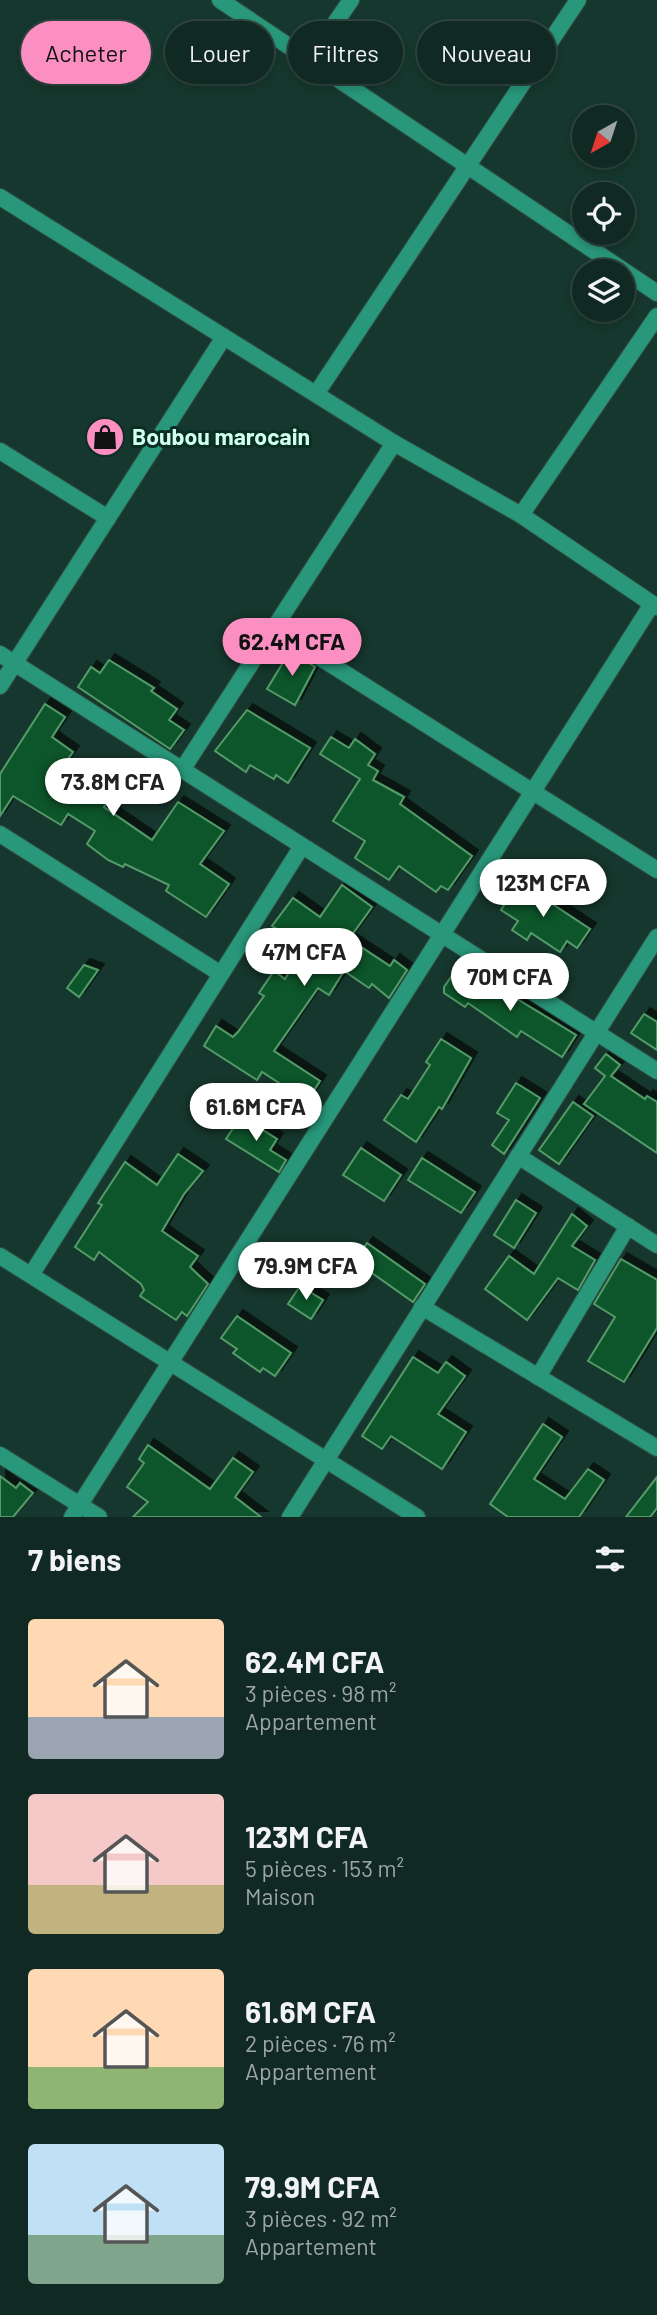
<!DOCTYPE html>
<html lang="fr">
<meta charset="utf-8">
<style>
:root{--surface:#102922;--page:#1e352f;--text:#f1f3f6;--muted:#9ca6a5;--line:#304540;--accent:#fc8fc2}
body{margin:0;font-family:Barlow,sans-serif;background:var(--page);color:var(--text);height:100vh;display:flex;flex-direction:column;font-size:26px;white-space:nowrap}
*{box-sizing:border-box;margin:0}
p{font-size:23px;color:var(--muted)}
.icon{flex:none;width:38px;height:38px;fill:none;stroke:currentColor;stroke-width:2;stroke-linecap:round;stroke-linejoin:round}
.map{position:relative;height:1517px;overflow:hidden}
.panel{display:flex;flex-direction:column;background:var(--surface);flex:1}
.panel>*{flex:none}
.banner{position:absolute;left:21px;top:21px;width:616px;height:63px;display:flex;gap:14px}
.needle{width:46px;rotate:219deg}
.fabs{position:absolute;left:572px;top:105px;display:grid;gap:14px}
.fabs a{display:grid;place-items:center;width:63px;height:63px;border-radius:50%;background:var(--surface);box-shadow:0 4px 10px #0003,0 0 0 2px var(--line);font-size:35px}
.price{position:absolute;translate:-50% -60px;padding:0 16px;border-radius:24px;background:#fff;color:#222;font-size:23px;line-height:46px;filter:drop-shadow(0 2px 4px #0008)}
.price::after{content:'';position:absolute;left:50%;top:42px;width:21px;height:16px;margin-left:-10px;background:inherit;clip-path:polygon(0 0,100% 0,50% 100%)}
.price.selected{background:var(--accent);color:#111}
ul{padding:0;list-style:none}
li{display:flex;align-items:center;gap:21px;height:175px;padding:0 28px}
li span{display:grid;place-items:center;flex:none;width:196px;height:140px;border-radius:7px;color:#555}
li>.icon{margin-inline-start:auto}
span .icon{width:84px;height:84px;fill:#fffc;stroke-width:1}
li b{font-size:30px}
h2{display:flex;justify-content:space-between;align-items:center;height:84px;padding:0 28px;font-size:30px}
.chip{padding:0 24px;border-radius:32px;background:var(--surface);box-shadow:0 4px 10px #0003,0 0 0 2px var(--line);font-size:24px;line-height:63px}
.chip.selected{background:var(--accent);color:#111}
.map>svg:first-child{display:block}
.building{fill:#11542b;stroke:#539b67;stroke-width:2;filter:url(#shadow)}
.lines{fill:none;stroke-linecap:round;stroke-linejoin:round}
.minor-casing{stroke:#325449;stroke-width:18}
.minor{stroke:#28977a;stroke-width:16}
.labels{text-anchor:middle;stroke-width:6;stroke-linejoin:round;paint-order:stroke}
.poi-label{font-size:23px;font-weight:bold;fill:#cfffee;stroke:#0b2d23;text-anchor:start}
</style>
<div class="map">
<svg width="657" height="1517" viewBox="0 0 657 1517">
<defs>
<filter id="shadow"><feDropShadow dx="6" dy="-6" stdDeviation="0" flood-color="#0009"/></filter>
</defs>
<rect width="100%" height="100%" fill="#16372d"/>
<!-- building -->
<g class="building">
<polygon points="290,651 315,667 295,705 267,689"/>
<polygon points="109,660 154,688 151,691 177,709 169,720 184,730 170,749 78,687 91,667 100,673"/>
<polygon points="45,704 65,717 52,737 73,752 55,777 81,792 100,767 122,784 104,807 152,840 178,802 224,831 200,864 229,884 206,917 166,891 169,885 125,864 123,867 108,860 87,844 95,831 68,814 61,825 13,796 0,816 0,774"/>
<polygon points="247,710 310,748 288,783 276,775 274,779 250,765 246,772 215,751"/>
<polygon points="331,737 349,748 355,739 375,754 368,765 378,771 373,780 404,797 400,804 472,856 448,890 441,886 436,892 399,866 389,880 355,858 365,841 333,821 360,779 320,754"/>
<polygon points="519,882 590,929 577,948 567,941 560,952 531,933 527,940 512,930 518,921 501,910"/>
<polygon points="342,885 372,907 349,939 390,966 394,960 407,970 389,998 372,984 369,988 344,971 329,995 318,988 274,1051 320,1081 307,1101 262,1072 257,1080 204,1046 216,1026 233,1037 238,1032 264,996 259,993 274,971 285,979 305,946 272,926 293,898 320,917"/>
<polygon points="84,965 98,970 79,997 67,988"/>
<polygon points="456,970 491,994 496,986 576,1035 562,1057 521,1031 517,1037 468,1003 465,1007 444,993 444,987"/>
<polygon points="644,1014 657,1022 657,1050 631,1033"/>
<polygon points="441,1039 471,1058 442,1109 439,1107 416,1142 384,1120 401,1095 408,1099 430,1065 426,1062"/>
<polygon points="606,1054 620,1065 611,1076 645,1099 647,1096 657,1102 657,1153 584,1104 605,1076 595,1068"/>
<polygon points="516,1083 540,1098 504,1154 492,1145 509,1120 497,1113"/>
<polygon points="573,1102 593,1116 559,1164 539,1150"/>
<polygon points="241,1116 277,1139 270,1150 286,1160 279,1172 226,1139"/>
<polygon points="361,1148 401,1175 384,1201 343,1175"/>
<polygon points="178,1154 203,1171 184,1194 162,1231 198,1256 190,1267 208,1284 187,1316 182,1312 176,1320 140,1296 144,1290 141,1284 99,1252 94,1260 75,1247 102,1205 98,1203 125,1162 157,1185"/>
<polygon points="422,1158 475,1192 461,1213 408,1180"/>
<polygon points="516,1200 536,1213 514,1248 494,1235"/>
<polygon points="572,1214 587,1226 572,1246 595,1260 578,1290 558,1278 527,1320 485,1289 509,1256 534,1274"/>
<polygon points="367,1243 425,1284 413,1302 355,1261"/>
<polygon points="621,1259 657,1280 657,1328 624,1382 588,1361 615,1317 594,1304"/>
<polygon points="300,1286 323,1300 311,1319 288,1304"/>
<polygon points="237,1316 291,1353 275,1376 263,1368 260,1372 233,1353 237,1349 221,1338"/>
<polygon points="413,1357 438,1373 446,1362 465,1376 438,1414 466,1432 442,1469 391,1436 382,1449 362,1436"/>
<polygon points="543,1424 562,1437 534,1479 565,1499 588,1469 604,1480 579,1517 508,1517 490,1504"/>
<polygon points="148,1445 210,1489 233,1458 253,1472 235,1497 261,1517 133,1517 148,1502 127,1487 144,1463 139,1459"/>
<polygon points="0,1476 16,1488 20,1483 33,1493 13,1517 0,1517"/>
<polygon points="657,1477 657,1508 650,1517 626,1517"/>
</g>
<g class="lines">
<defs>
<g id="minor">
<polyline points="220,0 657,293"/>
<polyline points="309,61 351,0"/>
<polyline points="0,197 394,443 521,515 657,607"/>
<polyline points="316,394 578,0"/>
<polyline points="0,451 108,518"/>
<polyline points="521,515 657,316"/>
<polyline points="273,628 657,870"/>
<polyline points="0,654 657,1071"/>
<polyline points="0,686 224,337"/>
<polyline points="182,770 394,443"/>
<polyline points="0,834 221,974"/>
<polyline points="518,1156 657,1245"/>
<polyline points="0,1256 417,1517"/>
<polyline points="31,1275 302,846"/>
<polyline points="422,1307 657,1448"/>
<polyline points="538,1377 628,1226"/>
<polyline points="0,1455 99,1517"/>
<polyline points="72,1517 652,604"/>
<polyline points="290,1517 657,937"/>
</g>
</defs>
<!-- minor casing -->
<use href="#minor" class="minor-casing"/>
<!-- minor -->
<use href="#minor" class="minor"/>
</g>
<!-- icons -->
<defs>
<symbol id="shop-disc" viewBox="-11 -11 22 22"><circle r="9.5" fill="#fc8fc2" stroke="#0b2d23"/><path d="M-5-2.5h2.3a2.7 3.5 0 0 1 5.4 0H5L5.5 6h-11ZM-1.5-2.5h3a1.5 2.3 0 0 0-3 0Z" fill="#111"/></symbol>
</defs>
<g fill-rule="evenodd">
<use href="#shop-disc" x="83" y="415" width="44" height="44"/>
</g>
<g class="labels">
<!-- poi labels -->
<g class="poi-label">
<text x="132" y="445">Boubou marocain</text>
</g>
</g>
</svg>
<div class="fabs">
<a><svg class="needle" viewBox="-14 -14 28 28"><path d="M0-13l5 13h-10z" fill="#e53935"/><path d="M0 13l5-13h-10z" fill="#9ca6a5"/></svg></a>
<a><svg class="icon" aria-label="locate" viewBox="0 0 24 24"><circle cx="12" cy="12" r="6"/><path d="M12 2v4M12 18v4M2 12h4M18 12h4"/></svg></a>
<a><svg class="icon" aria-label="layers" viewBox="0 0 24 24"><path d="M12 4l9 5-9 5-9-5zM3 14l9 5 9-5"/></svg></a>
</div>
<b class="price selected" style="left:292px;top:678px">62.4M CFA</b>
<b class="price" style="left:113px;top:818px">73.8M CFA</b>
<b class="price" style="left:543px;top:919px">123M CFA</b>
<b class="price" style="left:304px;top:988px">47M CFA</b>
<b class="price" style="left:510px;top:1013px">70M CFA</b>
<b class="price" style="left:256px;top:1143px">61.6M CFA</b>
<b class="price" style="left:306px;top:1302px">79.9M CFA</b>
<div class="banner">
<a class="chip selected">Acheter</a>
<a class="chip">Louer</a>
<a class="chip">Filtres</a>
<a class="chip">Nouveau</a>
</div>
</div>
<section class="panel">
<h2>7 biens<svg class="icon" aria-label="filters" viewBox="0 0 24 24"><path d="M4 7h16M4 17h16"/><circle cx="9" cy="7" r="2"/><circle cx="15" cy="17" r="2"/></svg></h2>
<ul>
<li><span style="background:linear-gradient(#ffd9b3 70%,#9aa5b1 0)"><svg class="icon" aria-label="home" viewBox="0 0 24 24"><path d="M3 11l9-7 9 7M6 9v11h12V9"/></svg></span><div><b>62.4M CFA</b><p>3 pièces · 98 m²</p><p>Appartement</p></div></li>
<li><span style="background:linear-gradient(#f6c9c9 65%,#c2b280 0)"><svg class="icon" aria-label="home" viewBox="0 0 24 24"><path d="M3 11l9-7 9 7M6 9v11h12V9"/></svg></span><div><b>123M CFA</b><p>5 pièces · 153 m²</p><p>Maison</p></div></li>
<li><span style="background:linear-gradient(#ffd9b3 70%,#8fb573 0)"><svg class="icon" aria-label="home" viewBox="0 0 24 24"><path d="M3 11l9-7 9 7M6 9v11h12V9"/></svg></span><div><b>61.6M CFA</b><p>2 pièces · 76 m²</p><p>Appartement</p></div></li>
<li><span style="background:linear-gradient(#bfe0f5 65%,#7fa58c 0)"><svg class="icon" aria-label="home" viewBox="0 0 24 24"><path d="M3 11l9-7 9 7M6 9v11h12V9"/></svg></span><div><b>79.9M CFA</b><p>3 pièces · 92 m²</p><p>Appartement</p></div></li>
</ul>
</section>
